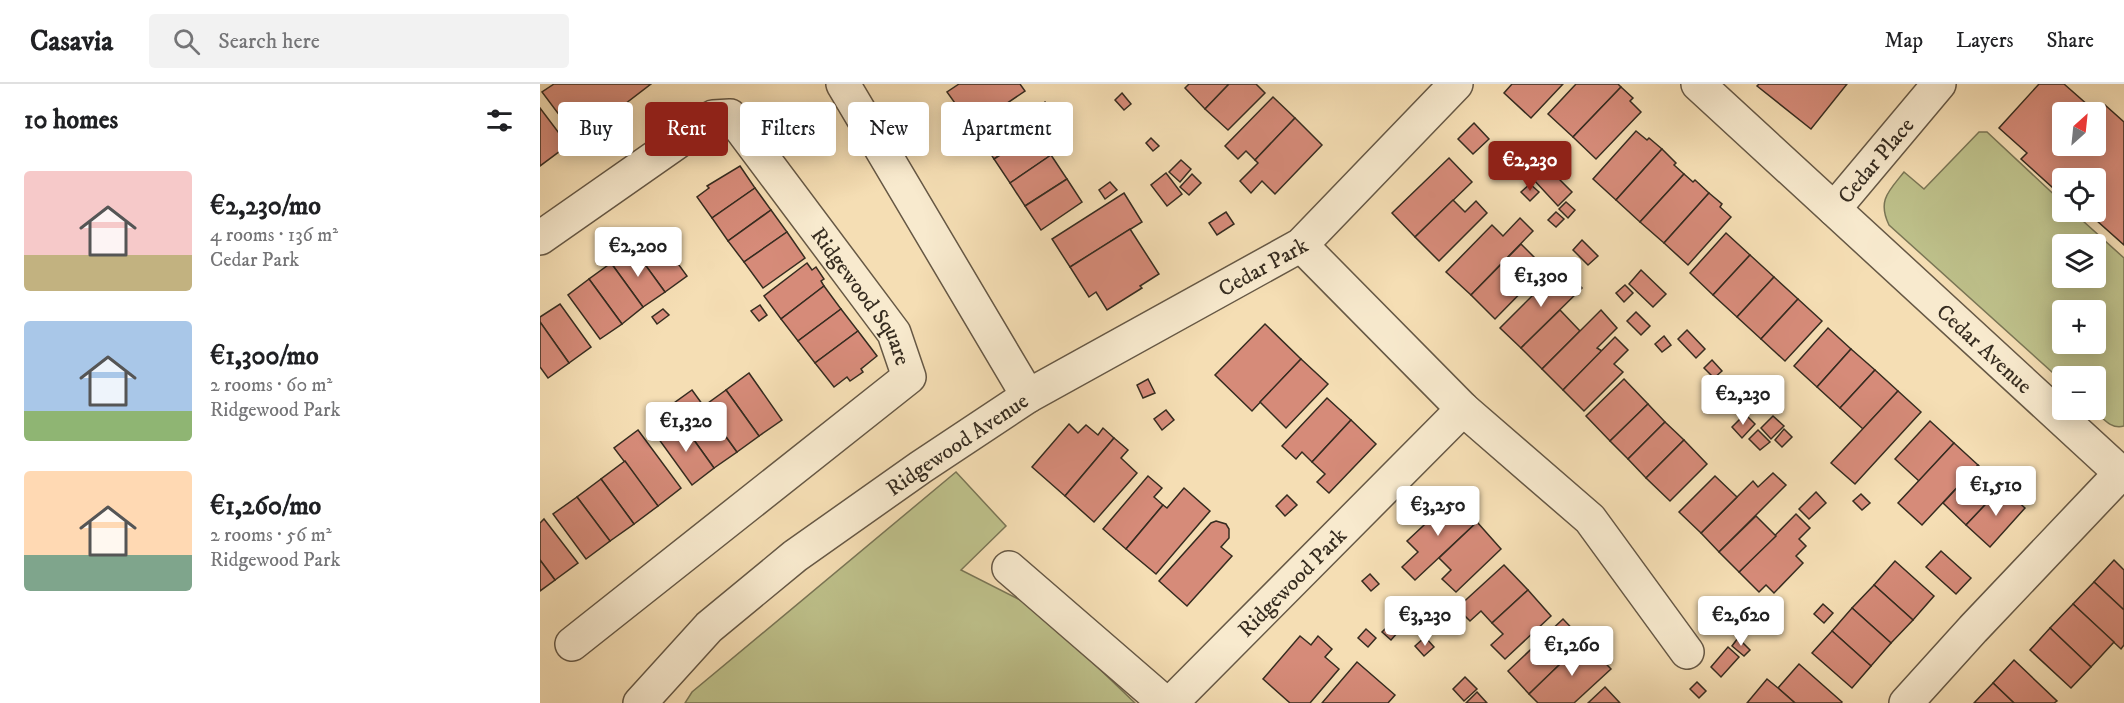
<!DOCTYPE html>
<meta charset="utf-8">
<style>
:root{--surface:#fff;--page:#f2f2f2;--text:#202124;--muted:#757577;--line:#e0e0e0;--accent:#8f2418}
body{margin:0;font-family:"IM FELL DW Pica",serif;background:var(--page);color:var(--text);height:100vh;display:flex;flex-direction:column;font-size:22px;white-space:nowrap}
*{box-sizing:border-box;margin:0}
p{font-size:20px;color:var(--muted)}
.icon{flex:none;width:33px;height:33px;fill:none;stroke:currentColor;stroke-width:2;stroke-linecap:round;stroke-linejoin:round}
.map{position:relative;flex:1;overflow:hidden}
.side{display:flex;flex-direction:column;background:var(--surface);width:540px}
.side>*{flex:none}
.top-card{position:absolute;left:18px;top:18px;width:570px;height:54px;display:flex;gap:12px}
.needle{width:39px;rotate:27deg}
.fabs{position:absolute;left:1512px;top:18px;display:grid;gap:12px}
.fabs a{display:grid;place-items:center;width:54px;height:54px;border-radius:6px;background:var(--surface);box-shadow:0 3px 15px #0003;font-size:30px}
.price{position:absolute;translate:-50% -51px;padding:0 14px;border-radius:6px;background:#fff;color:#222;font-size:20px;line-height:39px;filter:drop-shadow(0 2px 3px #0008)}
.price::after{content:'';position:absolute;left:50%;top:36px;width:18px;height:14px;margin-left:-9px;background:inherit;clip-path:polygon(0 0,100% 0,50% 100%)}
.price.on{background:var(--accent);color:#fff}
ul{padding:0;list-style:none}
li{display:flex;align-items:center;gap:18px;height:150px;padding:0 24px}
li span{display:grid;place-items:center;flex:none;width:168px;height:120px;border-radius:6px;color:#555}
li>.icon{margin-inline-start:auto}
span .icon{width:72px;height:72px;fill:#fffc;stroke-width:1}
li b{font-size:26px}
h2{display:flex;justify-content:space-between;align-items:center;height:72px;padding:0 24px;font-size:26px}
.chip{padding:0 21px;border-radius:6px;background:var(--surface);box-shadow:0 3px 15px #0003;font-size:21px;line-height:54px}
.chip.on{background:var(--accent);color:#fff}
header{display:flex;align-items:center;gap:36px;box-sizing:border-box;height:84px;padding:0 30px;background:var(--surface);border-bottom:2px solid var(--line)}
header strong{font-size:28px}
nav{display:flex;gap:33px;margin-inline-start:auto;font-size:21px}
.search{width:420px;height:54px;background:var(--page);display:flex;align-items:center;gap:15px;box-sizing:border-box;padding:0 21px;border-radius:6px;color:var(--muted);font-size:22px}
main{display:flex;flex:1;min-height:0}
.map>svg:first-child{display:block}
.green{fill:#bec18b;stroke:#7a7656;stroke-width:1.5;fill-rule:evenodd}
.building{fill:#d68b79;stroke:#362c20;stroke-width:1.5;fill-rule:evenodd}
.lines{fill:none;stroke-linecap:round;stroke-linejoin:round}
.minor-casing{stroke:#665845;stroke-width:36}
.minor{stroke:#f8eace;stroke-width:33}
.labels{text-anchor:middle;stroke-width:6;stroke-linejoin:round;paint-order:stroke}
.street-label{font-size:22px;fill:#362c20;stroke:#f8eace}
</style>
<header>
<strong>Casavia</strong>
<div class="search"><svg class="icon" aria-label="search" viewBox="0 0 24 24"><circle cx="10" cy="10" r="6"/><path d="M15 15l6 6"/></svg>Search here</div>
<nav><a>Map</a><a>Layers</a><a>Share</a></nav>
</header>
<main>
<section class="side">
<h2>10 homes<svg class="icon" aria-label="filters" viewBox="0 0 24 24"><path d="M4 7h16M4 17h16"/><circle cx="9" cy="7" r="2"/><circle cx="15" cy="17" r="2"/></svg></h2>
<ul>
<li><span style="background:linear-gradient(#f6c9c9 70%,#c2b280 0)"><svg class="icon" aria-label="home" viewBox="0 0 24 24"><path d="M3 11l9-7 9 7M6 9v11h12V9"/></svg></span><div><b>€2,230/mo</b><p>4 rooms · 136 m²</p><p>Cedar Park</p></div></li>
<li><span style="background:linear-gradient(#a9c7e8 75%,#8fb573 0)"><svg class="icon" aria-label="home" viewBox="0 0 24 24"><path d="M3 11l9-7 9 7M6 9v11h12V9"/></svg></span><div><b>€1,300/mo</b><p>2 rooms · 60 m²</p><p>Ridgewood Park</p></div></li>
<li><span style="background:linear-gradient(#ffd9b3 70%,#7fa58c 0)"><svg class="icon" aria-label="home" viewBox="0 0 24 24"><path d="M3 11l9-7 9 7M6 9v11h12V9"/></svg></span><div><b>€1,260/mo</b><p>2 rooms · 56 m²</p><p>Ridgewood Park</p></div></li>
</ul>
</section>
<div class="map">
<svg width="1584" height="619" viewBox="0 0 1584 619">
<rect width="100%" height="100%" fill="#f5deb4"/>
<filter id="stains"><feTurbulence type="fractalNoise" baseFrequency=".00333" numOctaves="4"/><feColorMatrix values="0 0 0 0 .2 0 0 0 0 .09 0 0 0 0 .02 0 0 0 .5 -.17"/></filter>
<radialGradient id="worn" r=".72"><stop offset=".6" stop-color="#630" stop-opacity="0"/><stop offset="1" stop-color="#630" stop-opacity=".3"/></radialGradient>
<!-- green -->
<g class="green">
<path d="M1439 48H1447L1522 118V128H1533L1584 174V342C1571 346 1563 334 1554 326H1556V292H1522V297L1349 141C1337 116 1349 107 1364 88L1384 105ZM1522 160H1556V194H1522ZM1522 226H1556V260H1522Z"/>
<polygon points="416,388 466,442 421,486 496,524 595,619 145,619 152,608"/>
</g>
<!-- building -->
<g class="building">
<polygon points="14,0 111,0 38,56 2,8"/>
<polygon points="419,0 480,0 485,7 432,43 407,8"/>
<polygon points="649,0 689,0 665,25 645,4"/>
<polygon points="689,0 716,0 725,9 688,46 665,25"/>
<polygon points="972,0 1023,0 991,34 964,9"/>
<polygon points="1036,0 1078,0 1081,3 1033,53 1008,30"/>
<polygon points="1219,0 1307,0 1271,45 1217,2"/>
<path d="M1499 0H1524L1557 29 1565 21 1584 38V161L1547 128H1556V94H1522V112L1481 75 1487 69 1459 44ZM1522 28H1556V62H1522Z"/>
<polygon points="1081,3 1093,14 1090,17 1101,28 1056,75 1033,53"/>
<polygon points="582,9 591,20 584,26 575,16"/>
<polygon points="733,13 755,34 715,76 706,67 698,75 685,62"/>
<polygon points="505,18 516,35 454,75 439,52 481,24 485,31"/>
<polygon points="0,24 28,61 0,82"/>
<polygon points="755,34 782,61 735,110 722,97 711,109 700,97 718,79 715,76"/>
<polygon points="934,39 949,55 933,70 918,55"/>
<polygon points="1096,47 1107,56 1109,54 1122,65 1076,116 1053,95"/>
<polygon points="496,48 511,71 470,99 454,75"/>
<polygon points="611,54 619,62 613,67 606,59"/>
<polygon points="1122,65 1136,79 1134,81 1144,90 1100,138 1076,116"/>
<polygon points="511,71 527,95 485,122 470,99"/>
<polygon points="965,71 977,84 968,93 955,80"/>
<polygon points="909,74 932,98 875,153 852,129"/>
<polygon points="641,76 651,85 640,98 629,88"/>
<polygon points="200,82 215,104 172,134 157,113 169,104 167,102"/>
<polygon points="1006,82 1032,108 1018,122 993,95"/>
<polygon points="626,89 642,110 627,122 611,101"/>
<polygon points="652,90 661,99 649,111 640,103"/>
<polygon points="1144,90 1153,98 1155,96 1169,109 1124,159 1100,138"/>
<polygon points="527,95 542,118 501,146 485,122"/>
<polygon points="570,98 577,106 565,115 559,106"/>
<polygon points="990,100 999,108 990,117 981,108"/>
<polygon points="215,104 231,126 188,157 172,134"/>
<polygon points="584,109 602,138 530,183 512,155"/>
<polygon points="1169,109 1182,120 1180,123 1191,133 1148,181 1124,159"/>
<polygon points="913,116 925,128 936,117 947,129 899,177 875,153"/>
<polygon points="1026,118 1035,126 1028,134 1019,125"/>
<polygon points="231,126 247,148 204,178 188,157"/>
<polygon points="686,128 694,140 677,151 669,139"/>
<polygon points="1016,128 1024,135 1016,143 1008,136"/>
<polygon points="980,134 993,147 931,211 906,188 952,141 963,152"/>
<polygon points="590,145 619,190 600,202 602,204 567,226 556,208 549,213 530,183"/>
<polygon points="114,147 147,192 125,208 93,164"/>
<polygon points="247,148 265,174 223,204 204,178"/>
<polygon points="1186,149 1210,171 1173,211 1150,189"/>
<polygon points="1042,156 1058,172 1048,181 1033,166"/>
<polygon points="981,160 1005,184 955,235 931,211"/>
<polygon points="93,164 125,208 103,223 71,179"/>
<polygon points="1210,171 1234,193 1197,233 1173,211"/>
<polygon points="71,179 103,223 82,240 49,195"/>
<polygon points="267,179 272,186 276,183 284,195 281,197 284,202 241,235 224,212"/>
<polygon points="1021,183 1042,204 981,264 960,244"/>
<polygon points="1101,186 1126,210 1113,223 1089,200"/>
<polygon points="1234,193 1258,215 1221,255 1197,233"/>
<polygon points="49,195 82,240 60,255 28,211"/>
<polygon points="1085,201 1093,209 1084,218 1076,209"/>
<polygon points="284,202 301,225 258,257 241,235"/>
<polygon points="1258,215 1282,237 1245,277 1221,255"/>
<polygon points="20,220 51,263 29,279 0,238 0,233"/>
<polygon points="220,221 227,231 219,237 211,227"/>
<polygon points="123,225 129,231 117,240 112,233"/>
<polygon points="301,225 318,247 275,279 258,257"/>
<polygon points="1020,226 1040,247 1002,285 981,264"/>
<polygon points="1061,226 1077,244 1057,264 1062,267 1023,306 1002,285"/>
<polygon points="1096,228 1110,242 1101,251 1087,237"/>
<polygon points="0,238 29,279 8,294 0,283"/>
<polygon points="725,240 761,275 712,327 675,291"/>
<polygon points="1288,244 1311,265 1277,303 1254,282"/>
<polygon points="1147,246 1165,265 1156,274 1138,255"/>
<polygon points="318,247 337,272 321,285 323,288 310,297 307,293 294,303 275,279"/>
<polygon points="1124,252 1131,261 1122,268 1115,260"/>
<polygon points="1075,253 1088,266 1074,280 1083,288 1044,327 1023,306"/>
<polygon points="1311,265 1335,286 1300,324 1277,303"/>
<polygon points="761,275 788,300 746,344 720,318"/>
<polygon points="1172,276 1182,287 1174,294 1164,284"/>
<polygon points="1335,286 1358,307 1323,345 1300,324"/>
<polygon points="209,289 242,336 219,352 186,306"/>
<polygon points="608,295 615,309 603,314 597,301"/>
<polygon points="1084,295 1108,320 1070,357 1046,332"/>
<polygon points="1173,296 1179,302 1170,311 1164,305"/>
<polygon points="152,306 197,368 174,384 141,338 145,335 134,319"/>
<polygon points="186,306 219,352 197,368 164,322"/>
<polygon points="1358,307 1381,328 1315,400 1291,379"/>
<polygon points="787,314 811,336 772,378 762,368 756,375 742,362"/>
<polygon points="1108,320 1125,338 1088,375 1070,357"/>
<polygon points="626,326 634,336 622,346 614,335"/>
<polygon points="1205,330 1215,340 1202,354 1192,343"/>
<polygon points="1233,332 1244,342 1231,355 1221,344"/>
<polygon points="811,336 836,360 789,409 777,398 785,390 772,378"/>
<polygon points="1390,337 1414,359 1379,397 1355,375"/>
<polygon points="141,338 174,384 152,401 118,354"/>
<polygon points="1125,338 1144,356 1106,394 1088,375"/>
<polygon points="529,340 538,349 546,341 558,351 563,344 574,354 525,412 492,383"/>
<polygon points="1244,345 1252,353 1242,363 1235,356"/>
<polygon points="98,346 141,404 118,422 74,364"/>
<polygon points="1218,346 1230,358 1220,366 1209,355"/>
<polygon points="574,354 588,366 581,374 597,389 554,438 525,412"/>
<polygon points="1144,356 1167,380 1130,417 1106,394"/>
<polygon points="1414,359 1438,381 1382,441 1358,419"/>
<polygon points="85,377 118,422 94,440 61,395"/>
<polygon points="1438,381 1462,403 1426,441 1403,419"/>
<polygon points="1233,389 1246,401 1179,468 1161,449 1213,397 1218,403"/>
<polygon points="608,392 622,404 614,413 623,421 586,465 563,445"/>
<polygon points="1175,392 1197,413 1161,449 1139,428"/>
<polygon points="61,395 94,440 70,457 37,413"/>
<polygon points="1462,403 1485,424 1450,463 1426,441"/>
<polygon points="644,404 670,427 616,490 586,465 623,421 627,424"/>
<polygon points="1276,408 1286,419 1269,435 1259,425"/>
<polygon points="1321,410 1330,419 1322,426 1313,417"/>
<polygon points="747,411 757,421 745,432 736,422"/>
<polygon points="37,413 70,457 46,475 13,430"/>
<polygon points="913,414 937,438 875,496 862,483 878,468 867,457"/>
<polygon points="1256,430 1270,444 1259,455 1266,462 1256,472 1263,479 1234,509 1226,501 1219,508 1199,488"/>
<polygon points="1216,432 1236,452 1199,488 1179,468"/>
<polygon points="4,435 38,479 15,496 0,476 0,439"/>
<polygon points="676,437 686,440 689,445 689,454 681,463 692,472 647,522 619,497 671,439"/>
<polygon points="937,438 961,465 916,508 902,495 911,486 899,474"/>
<polygon points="1401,467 1431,494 1416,510 1386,483"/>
<polygon points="0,476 15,496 0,507"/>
<polygon points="1574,476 1584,486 1584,526 1554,498"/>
<polygon points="1355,477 1394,512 1373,536 1334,501"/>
<polygon points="964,481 988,506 952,539 941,527 930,537 917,524"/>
<polygon points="830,490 839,500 831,507 822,497"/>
<polygon points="1554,498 1584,526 1584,561 1581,565 1533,520"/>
<polygon points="1334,501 1373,536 1351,559 1312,524"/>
<polygon points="988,506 1011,532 965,575 951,561 963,550 952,539"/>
<polygon points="1283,520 1293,529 1284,539 1274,530"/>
<polygon points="1533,520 1574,558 1551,583 1510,544"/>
<polygon points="857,522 867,532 858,541 849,531"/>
<polygon points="1312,524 1351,559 1331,582 1292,547"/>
<polygon points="1023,535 1044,557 989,610 968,587"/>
<polygon points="851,539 859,547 851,556 842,548"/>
<polygon points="1510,544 1551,583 1531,604 1490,566"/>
<polygon points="826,545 836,554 828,563 818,554"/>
<polygon points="1292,547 1331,582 1312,604 1272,569"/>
<polygon points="760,552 771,561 778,552 792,565 785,573 799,585 770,619 750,619 723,595"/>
<polygon points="885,553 894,563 884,572 875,562"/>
<polygon points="1198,554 1210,566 1204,572 1192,562"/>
<polygon points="1044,557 1071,585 1034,619 998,619 989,610"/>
<polygon points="1188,563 1199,573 1181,593 1171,583"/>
<polygon points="1474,576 1517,617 1514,619 1474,619 1453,599"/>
<polygon points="817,578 855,611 848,619 782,619"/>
<polygon points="1259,580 1302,618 1301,619 1255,619 1238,604"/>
<polygon points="925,593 937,605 924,617 913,605"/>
<polygon points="1227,595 1238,604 1255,619 1207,619"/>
<polygon points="1157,598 1166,607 1159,614 1150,605"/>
<polygon points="1453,599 1474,619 1434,619"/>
<polygon points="1065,603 1080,619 1048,619"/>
<polygon points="937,608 947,619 926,619"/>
</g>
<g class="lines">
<defs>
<g id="minor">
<polyline points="303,0 488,312"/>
<path id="s1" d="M1158 0 1584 392"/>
<path id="s2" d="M1294 125 1399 0"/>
<path id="s3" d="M0 154 173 33 190 32 199 42 354 249 369 293 32 560"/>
<polyline points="761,161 923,325 1050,435 1147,568"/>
<polyline points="469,484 625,619"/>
<path id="s4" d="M100 619 169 543 255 472 381 383 488 312 761 161 916 0"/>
<path id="s5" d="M631 619 923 325"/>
<polyline points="1366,619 1433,545 1581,389"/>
</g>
</defs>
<!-- minor casing -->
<use href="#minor" class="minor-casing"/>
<!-- minor -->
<use href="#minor" class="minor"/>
</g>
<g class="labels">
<!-- street labels -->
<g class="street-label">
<text dy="8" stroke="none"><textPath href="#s2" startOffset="64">Cedar Place</textPath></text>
<text dy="8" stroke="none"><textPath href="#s4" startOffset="765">Cedar Park</textPath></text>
<text dy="8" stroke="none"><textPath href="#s3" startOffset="452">Ridgewood Square</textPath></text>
<text dy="8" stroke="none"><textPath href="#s1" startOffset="390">Cedar Avenue</textPath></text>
<text dy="8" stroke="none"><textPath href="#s4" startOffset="411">Ridgewood Avenue</textPath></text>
<text dy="8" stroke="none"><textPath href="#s5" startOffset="171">Ridgewood Park</textPath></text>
</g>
</g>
<rect width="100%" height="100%" filter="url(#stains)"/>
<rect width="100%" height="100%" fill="url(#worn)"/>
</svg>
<div class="fabs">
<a><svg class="needle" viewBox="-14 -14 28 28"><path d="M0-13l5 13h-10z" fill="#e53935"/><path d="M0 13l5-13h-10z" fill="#757577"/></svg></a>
<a><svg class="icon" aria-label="locate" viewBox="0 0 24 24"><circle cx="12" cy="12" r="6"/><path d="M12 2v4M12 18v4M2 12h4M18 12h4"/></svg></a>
<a><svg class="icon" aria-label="layers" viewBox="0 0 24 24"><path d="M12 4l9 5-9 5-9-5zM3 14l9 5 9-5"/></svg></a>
<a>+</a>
<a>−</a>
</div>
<b class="price on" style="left:990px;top:108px">€2,230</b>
<b class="price" style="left:98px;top:194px">€2,200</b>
<b class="price" style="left:1001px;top:224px">€1,300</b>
<b class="price" style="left:1203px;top:342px">€2,230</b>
<b class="price" style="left:146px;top:369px">€1,320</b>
<b class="price" style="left:1456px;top:433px">€1,510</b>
<b class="price" style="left:898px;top:453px">€3,250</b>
<b class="price" style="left:885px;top:563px">€3,230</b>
<b class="price" style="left:1201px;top:563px">€2,620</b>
<b class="price" style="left:1032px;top:593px">€1,260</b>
<div class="top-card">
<a class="chip">Buy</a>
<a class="chip on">Rent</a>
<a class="chip">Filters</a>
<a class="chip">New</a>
<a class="chip">Apartment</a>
</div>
</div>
</main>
